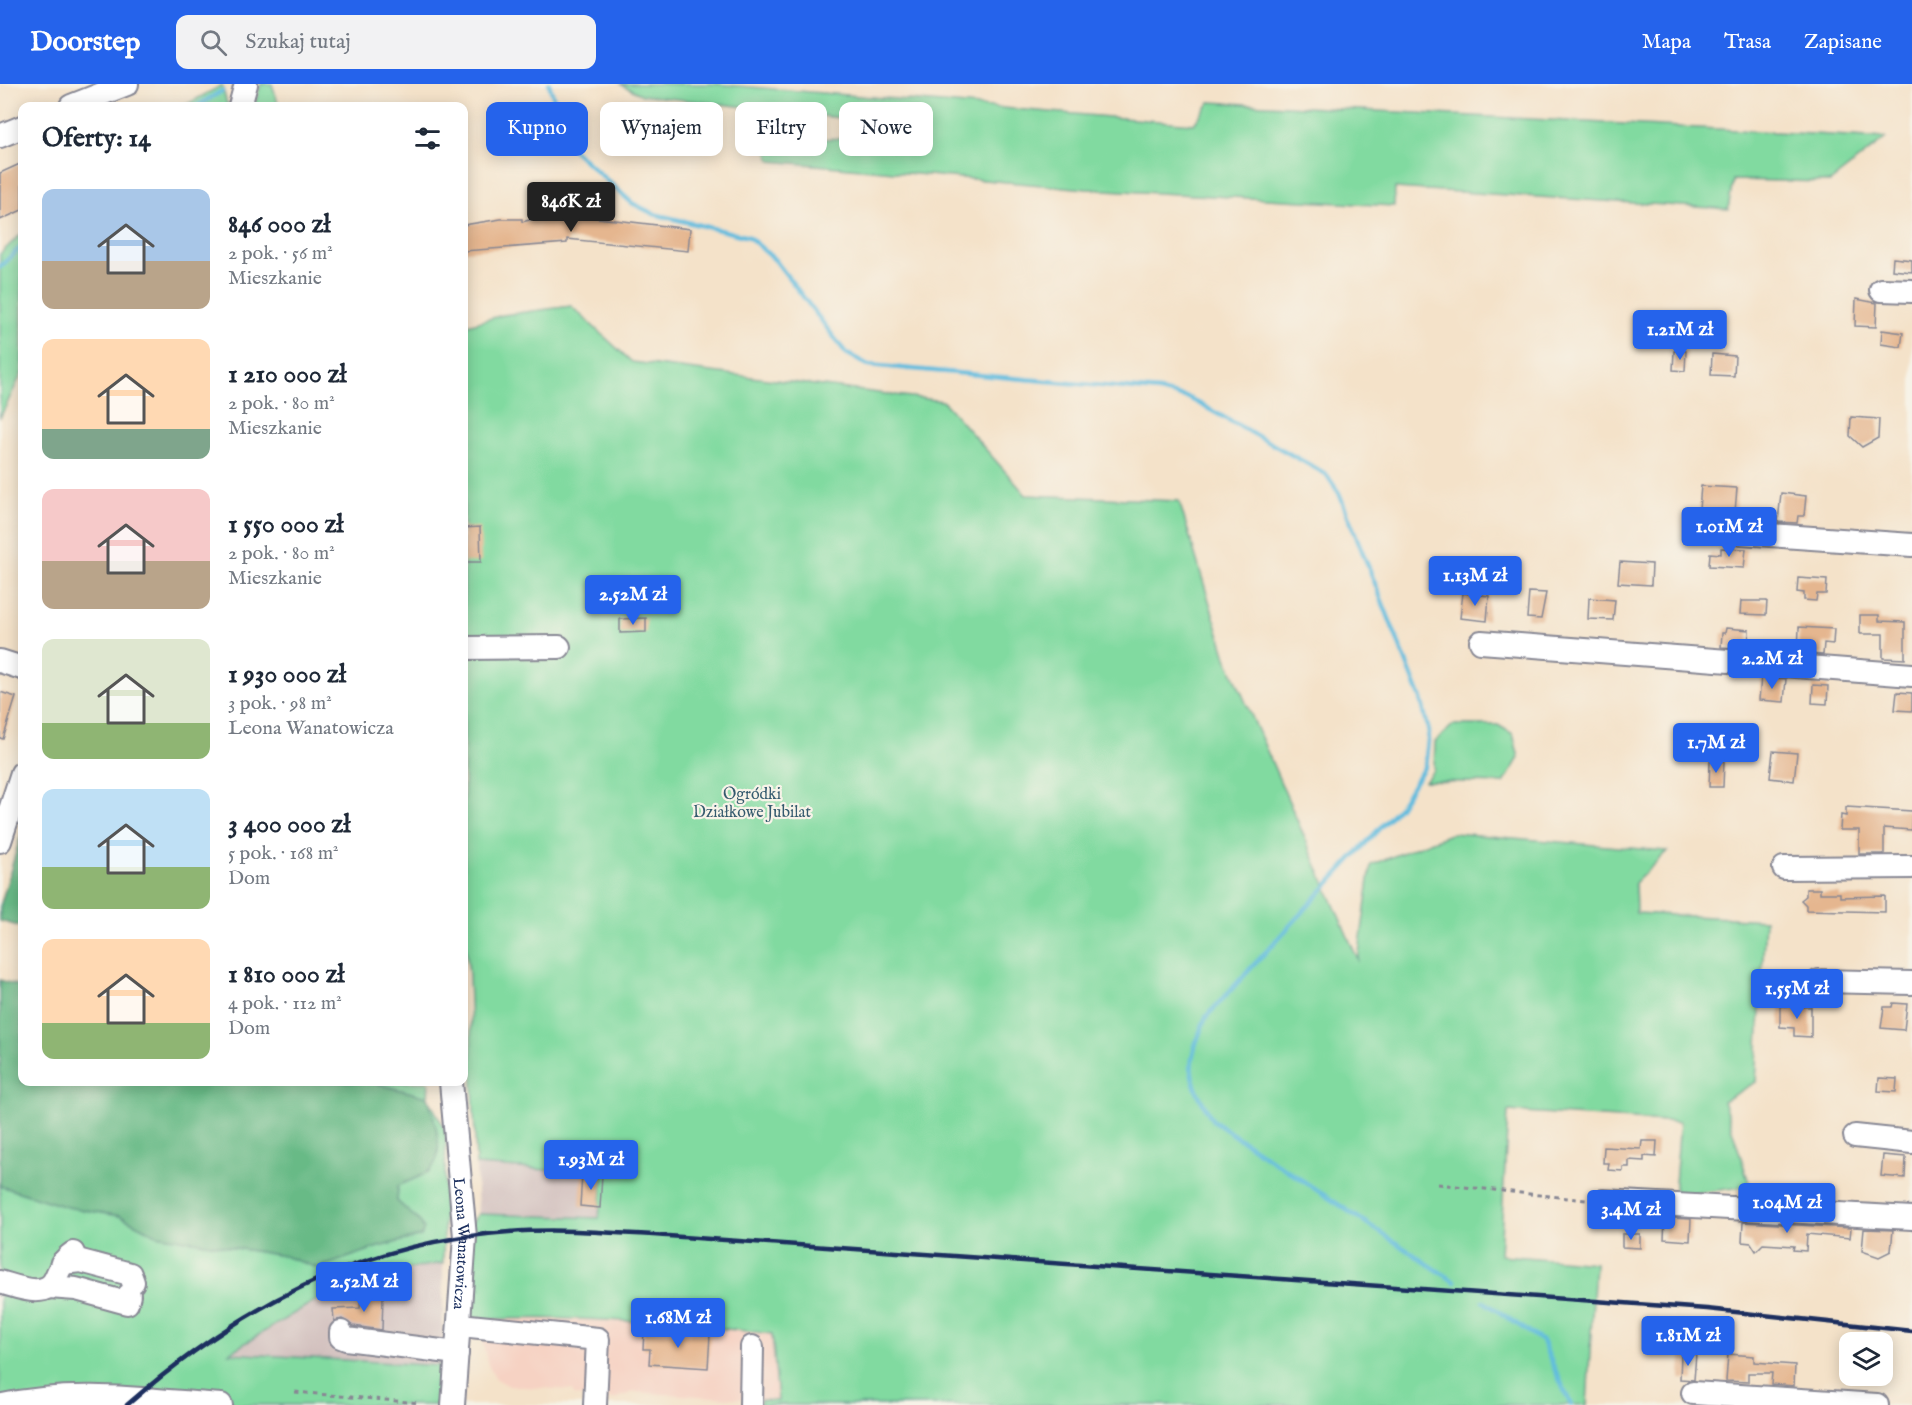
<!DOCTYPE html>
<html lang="pl">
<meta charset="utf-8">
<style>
:root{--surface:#fff;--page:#f2f2f3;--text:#1f2937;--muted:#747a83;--accent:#2563eb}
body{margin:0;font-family:"IM FELL English",serif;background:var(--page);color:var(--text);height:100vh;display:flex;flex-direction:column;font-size:22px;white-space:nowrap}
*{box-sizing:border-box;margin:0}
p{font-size:20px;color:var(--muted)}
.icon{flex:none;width:33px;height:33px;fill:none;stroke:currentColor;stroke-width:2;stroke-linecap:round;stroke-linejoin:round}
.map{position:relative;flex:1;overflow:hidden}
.sheet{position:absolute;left:18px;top:18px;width:450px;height:984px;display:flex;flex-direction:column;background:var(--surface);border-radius:12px;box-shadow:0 3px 15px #0003}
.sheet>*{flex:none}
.guide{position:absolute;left:486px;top:18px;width:570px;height:54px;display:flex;gap:12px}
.fabs{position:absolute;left:1839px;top:1248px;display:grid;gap:12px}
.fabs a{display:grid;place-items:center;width:54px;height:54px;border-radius:12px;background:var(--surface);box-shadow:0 3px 15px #0003;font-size:30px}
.price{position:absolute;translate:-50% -51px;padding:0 14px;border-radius:6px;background:var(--accent);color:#fff;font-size:20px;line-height:39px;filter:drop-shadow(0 2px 3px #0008)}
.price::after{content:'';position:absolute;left:50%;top:36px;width:18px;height:14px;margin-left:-9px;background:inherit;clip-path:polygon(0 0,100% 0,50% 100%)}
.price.on{background:#222;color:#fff}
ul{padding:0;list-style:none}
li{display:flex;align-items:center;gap:18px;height:150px;padding:0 24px}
li span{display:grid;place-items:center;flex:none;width:168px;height:120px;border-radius:12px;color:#555}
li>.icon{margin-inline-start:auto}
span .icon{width:72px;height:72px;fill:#fffc;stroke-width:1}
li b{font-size:26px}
h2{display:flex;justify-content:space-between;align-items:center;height:72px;padding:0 24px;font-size:26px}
.chip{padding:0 21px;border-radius:12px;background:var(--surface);box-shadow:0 3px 15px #0003;font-size:21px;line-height:54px}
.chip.on{background:var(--accent);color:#fff}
header{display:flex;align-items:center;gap:36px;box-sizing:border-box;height:84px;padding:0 30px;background:var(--accent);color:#fff}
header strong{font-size:28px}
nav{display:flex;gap:33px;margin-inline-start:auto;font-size:21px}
.search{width:420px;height:54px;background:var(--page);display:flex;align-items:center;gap:15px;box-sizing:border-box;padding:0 21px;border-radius:12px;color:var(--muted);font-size:22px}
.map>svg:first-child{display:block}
.built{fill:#f6d2c3}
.industrial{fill:#d1bfbd}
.green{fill:#81daa0;stroke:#4e847f;stroke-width:1.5}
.forest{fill:#68ba86;stroke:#427472;stroke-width:1.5}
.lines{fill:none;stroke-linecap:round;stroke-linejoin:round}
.stream{stroke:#60bcde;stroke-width:4.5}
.building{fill:#e5b68f}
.minor-casing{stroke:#888894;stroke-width:26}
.path{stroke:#888894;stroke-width:3;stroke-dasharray:4.5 4.5;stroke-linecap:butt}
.minor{stroke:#fff;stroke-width:22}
.rail{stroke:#1b2f5e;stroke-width:4.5}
.labels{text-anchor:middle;stroke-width:4.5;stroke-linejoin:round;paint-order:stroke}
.park-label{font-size:16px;fill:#345a6e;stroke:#f7f3e8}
.street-label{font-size:16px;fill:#1b2f5e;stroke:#f7f3e8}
</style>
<header>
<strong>Doorstep</strong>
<div class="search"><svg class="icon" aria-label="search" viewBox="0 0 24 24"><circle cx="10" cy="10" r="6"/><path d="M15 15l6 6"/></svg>Szukaj tutaj</div>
<nav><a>Mapa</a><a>Trasa</a><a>Zapisane</a></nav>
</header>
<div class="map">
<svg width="1912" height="1321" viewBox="0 0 1912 1321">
<rect width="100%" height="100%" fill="#f7f3e8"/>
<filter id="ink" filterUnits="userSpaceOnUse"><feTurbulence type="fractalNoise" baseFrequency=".0167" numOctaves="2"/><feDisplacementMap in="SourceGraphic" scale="12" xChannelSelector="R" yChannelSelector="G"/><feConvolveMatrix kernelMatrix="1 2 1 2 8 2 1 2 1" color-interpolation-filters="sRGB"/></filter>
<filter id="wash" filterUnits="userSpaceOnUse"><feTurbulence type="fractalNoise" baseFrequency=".008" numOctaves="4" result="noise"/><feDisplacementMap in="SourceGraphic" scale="24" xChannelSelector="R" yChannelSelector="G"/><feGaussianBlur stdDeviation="1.35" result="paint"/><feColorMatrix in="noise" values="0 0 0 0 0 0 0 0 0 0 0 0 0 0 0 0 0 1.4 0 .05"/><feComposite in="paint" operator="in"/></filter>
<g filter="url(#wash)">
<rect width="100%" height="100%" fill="#f4e2c9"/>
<!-- built -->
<polygon class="built" points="540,1233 694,1241 772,1250 778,1317 633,1308 615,1315 575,1312 572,1306 509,1302 495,1294 488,1281 480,1246 473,1236"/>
<!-- industrial -->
<g class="industrial">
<polygon points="476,1081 603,1090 600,1134 478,1130"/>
<polygon points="443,1179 443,1282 230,1270 229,1268 242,1259 316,1216 388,1188"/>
</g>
<!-- green -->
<g class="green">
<polygon points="261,0 272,0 279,22 254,22"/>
<polygon points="620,0 714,0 1194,40 1210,18 1886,54 1830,98 1733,96 1728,125 1395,104 1394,122 1087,105 771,77 763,57 876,53 875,38 642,11"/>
<polygon points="222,1 227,20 232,20 232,22 184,22"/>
<polygon points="22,149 22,289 0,334 0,170"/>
<path d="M571 222 632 278 943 317 1026 411 1179 417 1226 573 1358 876 1371 781 1453 749 1667 767 1635 799 1636 829 1765 836 1756 998 1723 1017 1750 1102 1674 1112 1680 1038 1508 1027 1500 1171 1595 1179 1587 1321H760V1316L778 1317 772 1250C673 1238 573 1231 473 1236L466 1231 469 1142 478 1130 599 1134 603 1090 476 1081 469 892 464 843V242L503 231Z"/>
<polygon points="1453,641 1498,641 1513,650 1519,674 1504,699 1425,697 1434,686 1435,658"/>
<polygon points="370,998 429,998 428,1013 446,1048 443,1179 388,1188 316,1216 229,1269 442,1282 443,1277 445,1278 444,1321 0,1321 0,1102 67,1123 120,1132 157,1151 284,1172 318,1184 378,1163 421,1152 421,1139 397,1117 398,1102 430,1087 428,1013"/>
</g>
<!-- forest -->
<g class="forest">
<polygon points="22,747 22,843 0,837 0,823"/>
<path d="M0 896 22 903V998H370L428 1013C433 1034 447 1067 431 1085 424 1093 407 1097 398 1102L397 1117 421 1139 424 1145 421 1152 378 1163 318 1184 284 1172 157 1151 120 1132 67 1123 0 1102Z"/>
</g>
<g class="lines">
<!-- stream -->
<g class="stream">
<path d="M549 0 570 63 632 119 654 130 749 153 775 176 846 269 868 281 1159 307 1189 314 1326 390 1339 409 1421 615 1429 648 1425 682 1399 723 1206 933C1185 984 1186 990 1213 1037L1455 1198"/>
<polyline points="197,22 222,7"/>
<polyline points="0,183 22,162"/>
<polyline points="1483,1217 1542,1257 1571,1321"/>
</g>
</g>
<g id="blocks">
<!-- building -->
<g class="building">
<polygon points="22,79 22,126 0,136 0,89"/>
<polygon points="548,131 590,133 690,145 688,167 567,155 567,159 464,167 464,141 501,135 522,135 522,138"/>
<polygon points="1893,174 1912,176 1912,188 1892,186"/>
<polygon points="1856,215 1877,219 1876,243 1855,242"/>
<polygon points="1882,246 1903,249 1901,263 1881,260"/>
<polygon points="1674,267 1686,267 1685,287 1673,286"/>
<polygon points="1712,270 1735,272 1734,292 1711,291"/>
<polygon points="1851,333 1879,335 1878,354 1862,363 1850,352"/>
<polygon points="1701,402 1737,404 1735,428 1699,425"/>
<polygon points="1781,409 1806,412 1804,432 1798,432 1797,439 1778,438"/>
<polygon points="480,443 481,478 464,478 464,444"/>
<polygon points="1721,464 1746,465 1744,484 1709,482 1710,469 1721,470"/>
<polygon points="1620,478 1652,480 1651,501 1618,499"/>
<polygon points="1798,494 1827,496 1826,510 1817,510 1816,517 1804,516 1804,509 1797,508"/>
<polygon points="1529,508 1546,509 1541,535 1527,534"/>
<polygon points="1463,509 1489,512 1487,537 1460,534"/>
<polygon points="1589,514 1615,516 1613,536 1588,535"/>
<polygon points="1741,517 1767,517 1766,531 1740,530"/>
<polygon points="1860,531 1879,531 1879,537 1905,538 1905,575 1883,574 1883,550 1860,550"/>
<polygon points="646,534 646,548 620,549 620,535"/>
<polygon points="1799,543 1834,545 1833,560 1824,559 1823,571 1798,569"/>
<polygon points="1726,544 1749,546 1748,565 1721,563 1722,549 1725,549"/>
<polygon points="1761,593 1786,595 1784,618 1759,616"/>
<polygon points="1813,601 1828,602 1827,620 1812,619"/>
<polygon points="0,608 16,613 3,655 0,654"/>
<polygon points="1897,608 1912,609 1912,627 1895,626"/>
<polygon points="1773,667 1797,669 1794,697 1770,694"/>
<polygon points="1710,677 1724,677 1723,703 1709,703"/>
<polygon points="1846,723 1912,727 1911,746 1884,744 1884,770 1859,770 1859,746 1840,746 1841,731 1846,732"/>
<polygon points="1806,805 1820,805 1820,809 1840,809 1840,813 1885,812 1885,828 1806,826 1806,821 1801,816 1806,812"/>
<polygon points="1893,919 1907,920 1904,946 1881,944 1884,923 1892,923"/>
<polygon points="1780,922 1811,923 1811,953 1794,952 1794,944 1780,943"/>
<polygon points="1879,994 1897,995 1896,1008 1878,1007"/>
<polygon points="1642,1057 1657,1057 1656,1073 1644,1072 1644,1077 1629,1076 1629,1083 1623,1083 1623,1087 1608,1086 1609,1079 1603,1079 1604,1063 1641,1065"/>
<polygon points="1883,1071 1906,1073 1905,1094 1881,1092"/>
<polygon points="582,1090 602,1091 600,1124 580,1122"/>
<polygon points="1665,1134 1691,1135 1690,1157 1664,1155"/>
<polygon points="1743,1138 1851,1144 1850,1154 1807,1150 1806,1167 1793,1166 1794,1162 1763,1160 1756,1167 1751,1159 1742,1158"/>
<polygon points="1864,1145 1893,1146 1891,1167 1879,1173 1862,1167"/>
<polygon points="1622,1150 1640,1150 1640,1164 1622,1163"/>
<polygon points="361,1210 383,1212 382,1246 353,1242 342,1235 334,1237 333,1225 360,1224"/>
<polygon points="644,1247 710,1251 708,1284 649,1280 650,1265 643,1265"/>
<polygon points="1681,1270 1696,1270 1694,1296 1680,1295"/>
<polygon points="1728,1270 1754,1272 1754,1278 1795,1281 1794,1302 1771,1300 1772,1289 1748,1289 1748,1298 1726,1297"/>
</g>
</g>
</g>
<g filter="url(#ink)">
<use href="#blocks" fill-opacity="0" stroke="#888894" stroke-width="1.5"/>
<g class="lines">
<defs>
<g id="minor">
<polyline points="71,22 127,0"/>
<polyline points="240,22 246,0"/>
<polyline points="0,52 22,43"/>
<polyline points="1881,206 1912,207"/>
<polyline points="1741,449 1912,461"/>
<polyline points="1481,558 1912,591"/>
<polyline points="464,564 559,563"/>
<polyline points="0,577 22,584"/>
<polyline points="0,757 22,689"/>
<polyline points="1784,784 1912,783"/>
<polyline points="1819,897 1912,899"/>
<path id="s1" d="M451 998 465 1153 453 1321"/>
<polyline points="1855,1052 1912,1058"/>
<polyline points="1603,1117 1912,1134"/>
<polyline points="62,1179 81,1177 130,1190 133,1198"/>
<path d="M0 1198C18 1203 47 1216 56 1193 61 1182 63 1176 73 1169"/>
<polyline points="49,1203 76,1205 127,1219 129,1211"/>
<polyline points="460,1241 598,1255 595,1321"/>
<polyline points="341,1248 341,1253 346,1255 457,1269"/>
<polyline points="1693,1309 1877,1321"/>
<path d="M3 1321C74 1305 149 1316 221 1321"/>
<polyline points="751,1321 752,1263"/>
</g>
</defs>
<!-- minor casing -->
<use href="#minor" class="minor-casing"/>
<!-- path -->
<g class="path">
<polyline points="1438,1100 1586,1116"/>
<polyline points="295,1308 419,1319"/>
</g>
<!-- minor -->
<use href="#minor" class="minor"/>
<!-- rail -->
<path class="rail" d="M127 1321C238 1224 360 1158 509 1148 562 1144 616 1149 668 1152L1595 1217 1707 1225 1912 1247"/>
</g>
</g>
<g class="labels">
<!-- park labels -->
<g class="park-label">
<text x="752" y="715">Ogródki<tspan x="752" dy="18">Działkowe Jubilat</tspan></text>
</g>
<!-- street labels -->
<g class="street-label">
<text dy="6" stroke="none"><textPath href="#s1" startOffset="162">Leona Wanatowicza</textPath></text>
</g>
</g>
</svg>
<div class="fabs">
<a><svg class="icon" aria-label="layers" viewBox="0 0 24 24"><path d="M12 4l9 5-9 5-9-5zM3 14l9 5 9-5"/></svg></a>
</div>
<b class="price on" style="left:571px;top:149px">846K zł</b>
<b class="price" style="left:1680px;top:277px">1.21M zł</b>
<b class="price" style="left:1729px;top:474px">1.01M zł</b>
<b class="price" style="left:1475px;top:523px">1.13M zł</b>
<b class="price" style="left:633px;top:542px">2.52M zł</b>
<b class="price" style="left:1772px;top:606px">2.2M zł</b>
<b class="price" style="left:1716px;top:690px">1.7M zł</b>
<b class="price" style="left:1797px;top:936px">1.55M zł</b>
<b class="price" style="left:591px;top:1107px">1.93M zł</b>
<b class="price" style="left:1787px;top:1150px">1.04M zł</b>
<b class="price" style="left:1631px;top:1157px">3.4M zł</b>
<b class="price" style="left:364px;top:1229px">2.52M zł</b>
<b class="price" style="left:678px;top:1265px">1.68M zł</b>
<b class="price" style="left:1688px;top:1283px">1.81M zł</b>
<div class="guide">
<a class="chip on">Kupno</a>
<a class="chip">Wynajem</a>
<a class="chip">Filtry</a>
<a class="chip">Nowe</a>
</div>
<section class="sheet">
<h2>Oferty: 14<svg class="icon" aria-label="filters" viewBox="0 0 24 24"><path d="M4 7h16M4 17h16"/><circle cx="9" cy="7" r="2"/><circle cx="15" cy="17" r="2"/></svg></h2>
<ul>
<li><span style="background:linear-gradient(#a9c7e8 60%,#b9a48a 0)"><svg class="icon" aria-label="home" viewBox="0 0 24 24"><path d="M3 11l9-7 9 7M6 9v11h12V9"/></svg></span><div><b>846 000 zł</b><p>2 pok. · 56 m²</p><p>Mieszkanie</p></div></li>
<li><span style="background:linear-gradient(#ffd9b3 75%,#7fa58c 0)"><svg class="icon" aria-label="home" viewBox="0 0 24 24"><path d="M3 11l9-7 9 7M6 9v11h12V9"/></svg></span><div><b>1 210 000 zł</b><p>2 pok. · 80 m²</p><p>Mieszkanie</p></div></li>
<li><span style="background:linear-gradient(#f6c9c9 60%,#b9a48a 0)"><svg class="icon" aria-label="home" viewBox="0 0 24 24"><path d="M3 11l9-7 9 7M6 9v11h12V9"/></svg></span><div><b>1 550 000 zł</b><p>2 pok. · 80 m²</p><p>Mieszkanie</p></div></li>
<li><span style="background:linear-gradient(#dfe7d0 70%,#8fb573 0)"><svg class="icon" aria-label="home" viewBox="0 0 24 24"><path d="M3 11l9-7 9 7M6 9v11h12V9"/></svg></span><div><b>1 930 000 zł</b><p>3 pok. · 98 m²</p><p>Leona Wanatowicza</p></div></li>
<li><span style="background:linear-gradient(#bfe0f5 65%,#8fb573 0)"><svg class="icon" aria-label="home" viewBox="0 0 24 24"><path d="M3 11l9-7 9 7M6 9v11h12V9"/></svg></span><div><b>3 400 000 zł</b><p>5 pok. · 168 m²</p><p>Dom</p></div></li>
<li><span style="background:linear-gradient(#ffd9b3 70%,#8fb573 0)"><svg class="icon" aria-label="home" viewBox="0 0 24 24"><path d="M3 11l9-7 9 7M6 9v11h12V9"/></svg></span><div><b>1 810 000 zł</b><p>4 pok. · 112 m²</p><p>Dom</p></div></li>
</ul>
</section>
</div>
